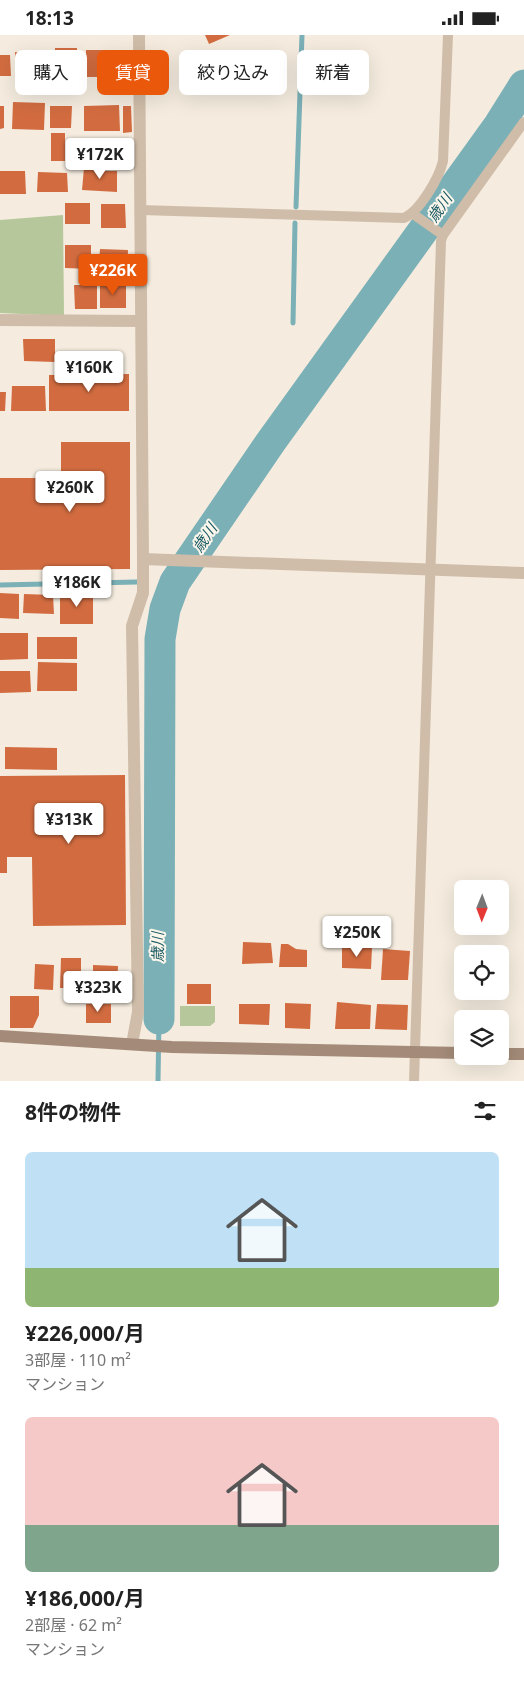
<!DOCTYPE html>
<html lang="ja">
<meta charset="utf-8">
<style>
:root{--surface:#fff;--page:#f6f6f6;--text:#222;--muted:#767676;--accent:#ea580c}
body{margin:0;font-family:"Noto Sans","Noto Sans JP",sans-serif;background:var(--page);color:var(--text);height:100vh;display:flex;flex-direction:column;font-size:19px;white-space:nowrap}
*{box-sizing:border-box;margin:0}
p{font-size:16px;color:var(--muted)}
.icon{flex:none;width:28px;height:28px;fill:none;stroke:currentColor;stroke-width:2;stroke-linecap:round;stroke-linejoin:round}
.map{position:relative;height:1046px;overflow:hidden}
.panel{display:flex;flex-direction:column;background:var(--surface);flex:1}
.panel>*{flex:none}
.guide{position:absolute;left:15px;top:15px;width:495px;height:45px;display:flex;gap:10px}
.needle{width:32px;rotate:181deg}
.buttons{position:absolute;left:454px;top:845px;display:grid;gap:10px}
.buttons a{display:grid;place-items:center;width:55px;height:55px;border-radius:8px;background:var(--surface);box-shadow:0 5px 20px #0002;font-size:25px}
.price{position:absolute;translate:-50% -42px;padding:0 11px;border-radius:5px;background:#fff;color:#222;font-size:16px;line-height:32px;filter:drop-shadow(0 1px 2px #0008)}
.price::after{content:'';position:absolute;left:50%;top:30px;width:15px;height:11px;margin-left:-8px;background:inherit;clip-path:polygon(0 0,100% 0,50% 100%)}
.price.active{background:var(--accent);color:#fff}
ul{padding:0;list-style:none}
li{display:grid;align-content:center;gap:10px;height:265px;padding:0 25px}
li span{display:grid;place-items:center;height:155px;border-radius:8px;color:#555}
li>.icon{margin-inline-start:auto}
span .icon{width:90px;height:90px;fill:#fffc;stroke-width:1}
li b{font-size:21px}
h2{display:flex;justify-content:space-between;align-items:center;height:60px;padding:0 25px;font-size:21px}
.chip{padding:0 18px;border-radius:8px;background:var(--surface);box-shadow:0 5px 20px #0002;font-size:18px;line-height:45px}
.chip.active{background:var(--accent);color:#fff}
.status{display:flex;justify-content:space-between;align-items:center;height:35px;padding:0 25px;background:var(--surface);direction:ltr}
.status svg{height:14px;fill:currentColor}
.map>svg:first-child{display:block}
.green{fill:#b6c79c}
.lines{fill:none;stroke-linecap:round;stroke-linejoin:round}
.stream{stroke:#7ab0b6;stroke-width:5}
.river{stroke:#7ab0b6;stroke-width:31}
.building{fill:#d26c40}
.lane{stroke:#cfbda9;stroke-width:10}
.street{stroke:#cfbda9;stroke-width:12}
.secondary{stroke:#a48b79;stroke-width:12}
.labels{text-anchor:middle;stroke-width:4;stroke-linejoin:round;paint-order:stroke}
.water-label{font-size:15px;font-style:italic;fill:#195a63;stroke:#fcf6ec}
</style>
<div class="status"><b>18:13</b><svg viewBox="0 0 49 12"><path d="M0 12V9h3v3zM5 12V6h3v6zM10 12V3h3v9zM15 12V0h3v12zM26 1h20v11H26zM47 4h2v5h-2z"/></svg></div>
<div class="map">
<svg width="524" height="1046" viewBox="0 0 524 1046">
<rect width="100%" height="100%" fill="#f5ecdf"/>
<!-- green -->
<g class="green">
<polygon points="63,180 64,281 0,278 0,185"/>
<polygon points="180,971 215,971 215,987 210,991 180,991"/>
</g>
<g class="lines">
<!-- stream -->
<g class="stream">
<polyline points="296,172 302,0"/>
<polyline points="293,288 295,188"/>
<polyline points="0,550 137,547"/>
<polyline points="158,1046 159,984"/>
</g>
<!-- river -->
<polyline class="river" points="159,984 160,604 165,574 175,547 270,408 499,90 524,50"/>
</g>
<!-- building -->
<g class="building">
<polygon points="205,0 230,0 209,9"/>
<rect x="55" y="13" width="22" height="30"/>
<polygon points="86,15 129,15 130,42 86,42"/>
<polygon points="15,17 43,17 44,38 16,38"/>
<polygon points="0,20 10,20 11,41 0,41"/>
<polygon points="13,67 45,68 44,95 12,94"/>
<polygon points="119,70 120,96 84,96 84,71"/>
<polygon points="0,71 4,71 4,93 0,94"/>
<polygon points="50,71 72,71 71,93 50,93"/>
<polygon points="123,71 131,71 132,97 123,98"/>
<rect x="51" y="98" width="14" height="28"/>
<polygon points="101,132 101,136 117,136 117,157 82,155 84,133"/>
<polygon points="0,136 25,136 26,159 0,159"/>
<polygon points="38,137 67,138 68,157 37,157"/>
<rect x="65" y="168" width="25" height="21"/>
<polygon points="101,169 125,169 126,193 101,193"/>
<polygon points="65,210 91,210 91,234 65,233"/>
<polygon points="100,214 128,215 127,240 98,240"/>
<rect x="100" y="249" width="26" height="24"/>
<polygon points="74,250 97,250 97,274 75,274"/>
<polygon points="23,304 55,304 55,327 24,326"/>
<polygon points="129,339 129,376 49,376 49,340"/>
<polygon points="12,351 45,351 46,376 11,376"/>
<polygon points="0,357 6,357 5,376 0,376"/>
<polygon points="61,407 130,407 130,534 0,535 0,443 61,443"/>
<rect x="60" y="557" width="33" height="32"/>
<polygon points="0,558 19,559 19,584 0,583"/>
<polygon points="24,559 53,560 54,579 23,578"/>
<polygon points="0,598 28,598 28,624 0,625"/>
<rect x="37" y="602" width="40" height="22"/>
<polygon points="38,627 77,628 77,656 37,656"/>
<polygon points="0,636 30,636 31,657 0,658"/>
<polygon points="5,712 57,713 57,735 5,734"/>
<polygon points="125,740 126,890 33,891 32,822 7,822 7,838 0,838 0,741"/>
<polygon points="243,907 271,908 273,928 242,929"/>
<polygon points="281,909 288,909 296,914 307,915 307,932 279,932"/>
<polygon points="342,912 372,913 371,934 342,933"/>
<polygon points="383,914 410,916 408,945 381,945"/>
<polygon points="61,923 81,923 81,953 60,953"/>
<polygon points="35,929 54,930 53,955 34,954"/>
<polygon points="93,930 118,931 117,954 93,952"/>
<rect x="187" y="949" width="24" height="20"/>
<polygon points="10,961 39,961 39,980 33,993 10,993"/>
<polygon points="337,967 371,970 370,994 335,994"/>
<polygon points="285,968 311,969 310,994 285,993"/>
<rect x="86" y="969" width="25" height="19"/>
<polygon points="239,969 270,969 269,990 239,989"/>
<polygon points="377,969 408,970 407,995 375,994"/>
</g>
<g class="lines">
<!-- lane -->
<g class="lane">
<path d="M140 175 404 183C420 176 439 143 443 126L448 0"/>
<polyline points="413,179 443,200"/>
<polyline points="414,1046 441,206 443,200 524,87"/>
</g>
<!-- street -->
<g class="street">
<polyline points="0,285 140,286"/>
<polyline points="143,524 524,538"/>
<polyline points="132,1009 138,977 132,591 143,558 143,524 139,0"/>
</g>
<!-- secondary -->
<g class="secondary">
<polyline points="0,1001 172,1012 462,1018"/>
<polyline points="500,1019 524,1019"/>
</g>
</g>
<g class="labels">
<!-- water labels -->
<g class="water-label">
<text transform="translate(440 173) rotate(-55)" y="5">歳川</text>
<text transform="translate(205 503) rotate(-55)" y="5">歳川</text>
<text transform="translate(158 912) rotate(-90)" y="5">歳川</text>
</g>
</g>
</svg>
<div class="buttons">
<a><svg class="needle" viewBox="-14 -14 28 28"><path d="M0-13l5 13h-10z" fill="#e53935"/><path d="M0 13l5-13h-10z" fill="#767676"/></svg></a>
<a><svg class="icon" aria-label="locate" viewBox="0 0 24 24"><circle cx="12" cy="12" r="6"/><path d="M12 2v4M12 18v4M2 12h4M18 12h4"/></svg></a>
<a><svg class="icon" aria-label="layers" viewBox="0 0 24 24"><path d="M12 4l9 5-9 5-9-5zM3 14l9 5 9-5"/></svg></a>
</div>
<b class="price" style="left:100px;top:145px">¥172K</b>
<b class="price active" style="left:113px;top:261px">¥226K</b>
<b class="price" style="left:89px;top:358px">¥160K</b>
<b class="price" style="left:70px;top:478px">¥260K</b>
<b class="price" style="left:77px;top:573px">¥186K</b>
<b class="price" style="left:69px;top:810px">¥313K</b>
<b class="price" style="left:357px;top:923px">¥250K</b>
<b class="price" style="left:98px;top:978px">¥323K</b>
<div class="guide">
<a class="chip">購入</a>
<a class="chip active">賃貸</a>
<a class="chip">絞り込み</a>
<a class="chip">新着</a>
</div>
</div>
<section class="panel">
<h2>8件の物件<svg class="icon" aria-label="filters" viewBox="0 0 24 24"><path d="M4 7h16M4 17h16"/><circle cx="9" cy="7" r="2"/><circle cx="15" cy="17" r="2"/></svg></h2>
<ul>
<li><span style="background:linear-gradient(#bfe0f5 75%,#8fb573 0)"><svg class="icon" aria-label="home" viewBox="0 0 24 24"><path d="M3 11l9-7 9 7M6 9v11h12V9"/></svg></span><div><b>¥226,000/月</b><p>3部屋 · 110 m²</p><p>マンション</p></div></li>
<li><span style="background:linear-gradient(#f6c9c9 70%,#7fa58c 0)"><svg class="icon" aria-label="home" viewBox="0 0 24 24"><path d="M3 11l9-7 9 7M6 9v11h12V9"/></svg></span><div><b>¥186,000/月</b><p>2部屋 · 62 m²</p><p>マンション</p></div></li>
</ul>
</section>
